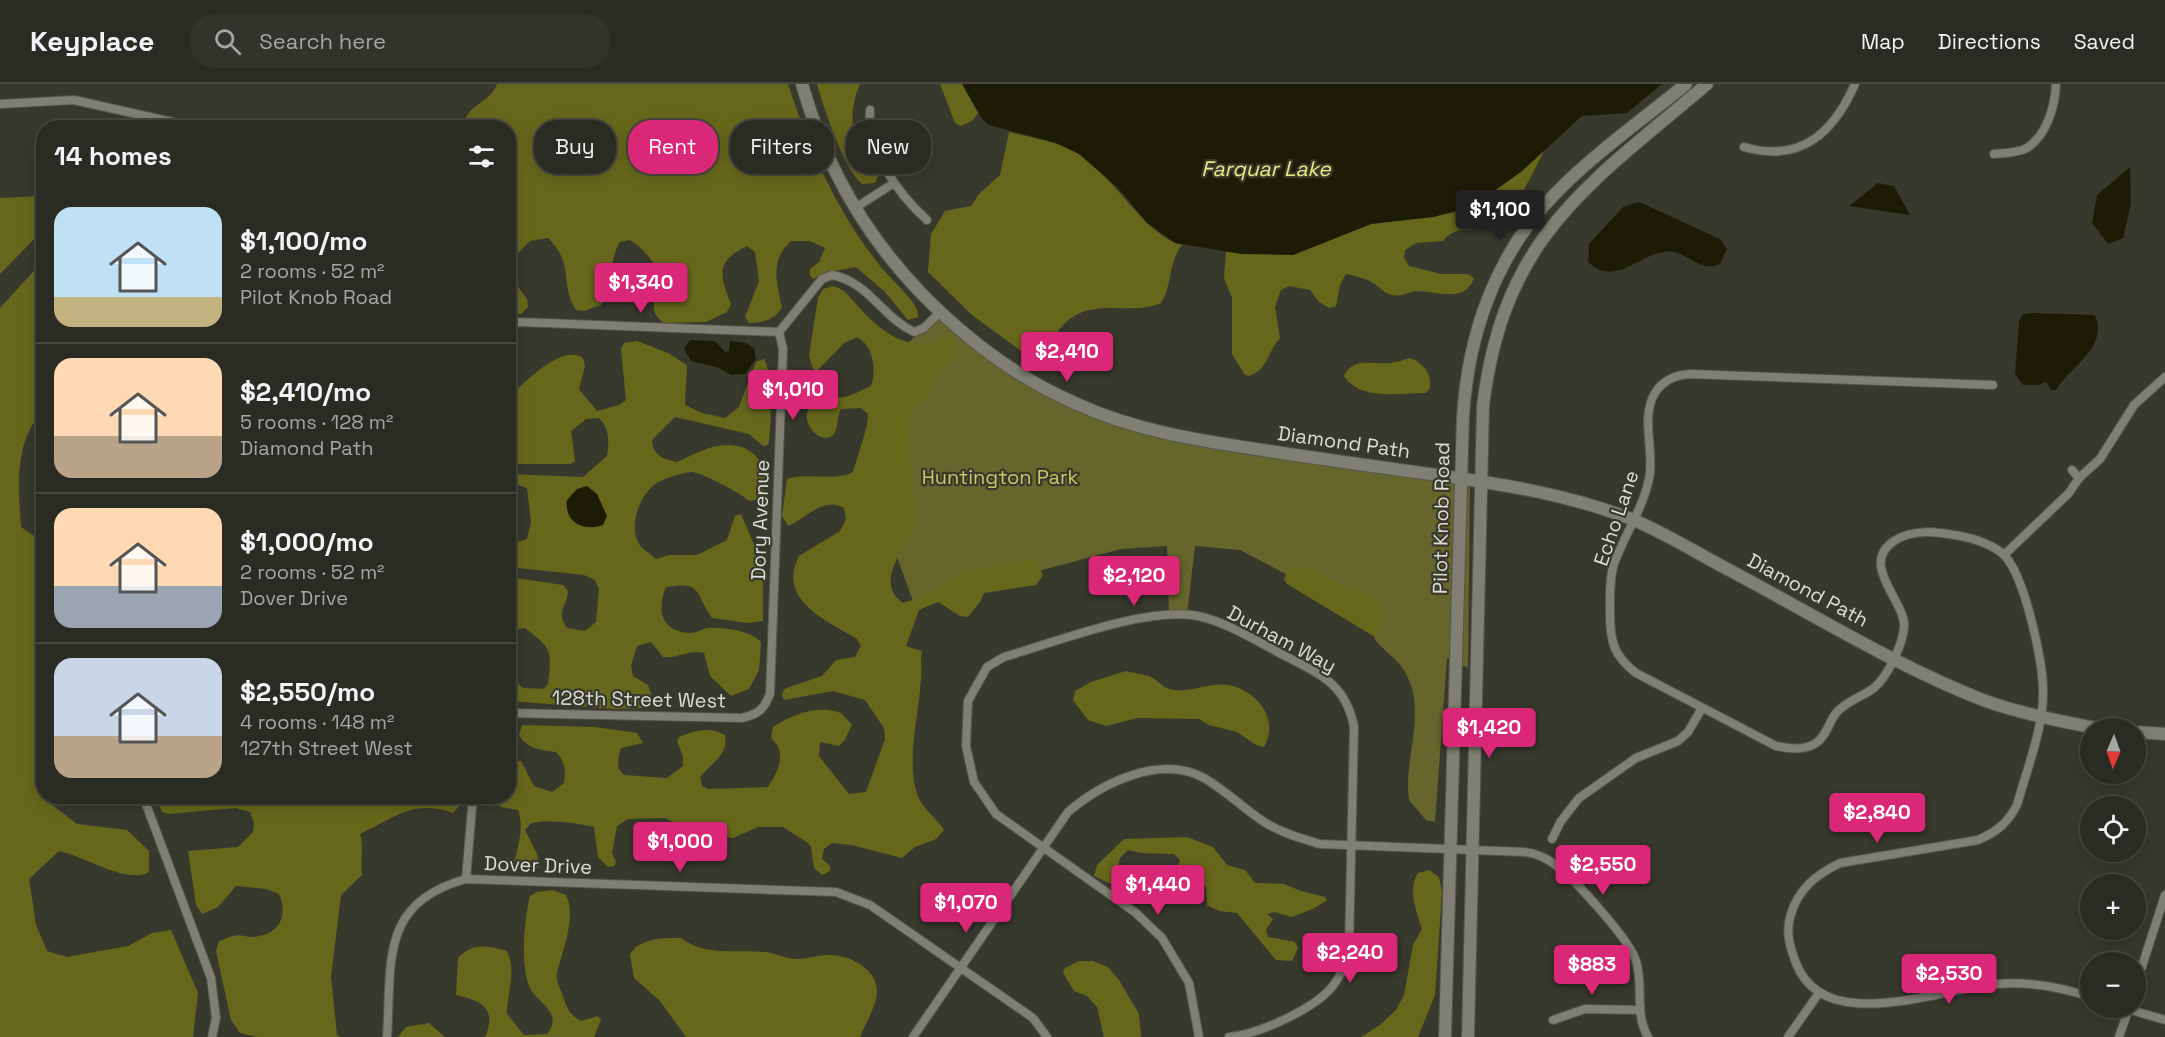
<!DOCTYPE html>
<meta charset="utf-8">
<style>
:root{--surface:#2a2b22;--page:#32332a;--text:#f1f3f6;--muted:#a5a7a5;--line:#464740;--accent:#db2777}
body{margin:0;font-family:"Space Grotesk",sans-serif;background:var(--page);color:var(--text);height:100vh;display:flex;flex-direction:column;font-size:22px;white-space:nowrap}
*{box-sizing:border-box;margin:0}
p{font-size:20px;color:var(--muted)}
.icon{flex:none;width:33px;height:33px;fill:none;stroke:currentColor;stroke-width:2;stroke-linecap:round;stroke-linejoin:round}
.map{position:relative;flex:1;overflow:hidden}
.details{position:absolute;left:36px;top:36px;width:480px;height:684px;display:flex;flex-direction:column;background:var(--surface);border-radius:24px;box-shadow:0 3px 15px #0003,0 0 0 2px var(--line)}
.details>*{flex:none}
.guide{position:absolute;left:534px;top:36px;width:570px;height:54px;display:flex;gap:12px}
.needle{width:39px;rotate:182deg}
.buttons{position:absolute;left:2080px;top:634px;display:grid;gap:12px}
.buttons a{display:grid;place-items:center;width:66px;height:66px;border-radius:50%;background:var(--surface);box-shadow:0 3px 15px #0003,0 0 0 2px var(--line);font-size:30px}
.price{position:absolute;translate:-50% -51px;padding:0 14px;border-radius:6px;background:var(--accent);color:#fff;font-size:20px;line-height:39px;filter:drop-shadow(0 2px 3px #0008)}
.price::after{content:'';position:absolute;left:50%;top:36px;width:18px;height:14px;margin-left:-9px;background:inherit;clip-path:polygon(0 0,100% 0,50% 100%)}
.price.on{background:#222;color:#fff}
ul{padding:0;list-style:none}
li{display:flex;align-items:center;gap:18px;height:150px;padding:0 18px}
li+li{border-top:2px solid var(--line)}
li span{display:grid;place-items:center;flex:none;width:168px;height:120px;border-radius:18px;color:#555}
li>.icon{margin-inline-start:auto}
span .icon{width:72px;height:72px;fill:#fffc;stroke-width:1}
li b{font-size:26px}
h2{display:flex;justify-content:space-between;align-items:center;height:72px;padding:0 18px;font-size:26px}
.pill{padding:0 21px;border-radius:24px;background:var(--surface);box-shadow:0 3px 15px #0003,0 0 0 2px var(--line);font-size:21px;line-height:54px}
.pill.on{background:var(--accent);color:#fff}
header{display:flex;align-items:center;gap:36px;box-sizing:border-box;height:84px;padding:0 30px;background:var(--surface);border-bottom:2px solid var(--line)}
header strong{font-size:28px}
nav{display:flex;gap:33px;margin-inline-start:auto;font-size:21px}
.search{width:420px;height:54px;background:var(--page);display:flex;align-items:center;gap:15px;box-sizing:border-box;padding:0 21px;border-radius:24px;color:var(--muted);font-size:22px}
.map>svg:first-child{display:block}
.green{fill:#65652c}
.forest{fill:#67671c}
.water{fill:#1c1c06}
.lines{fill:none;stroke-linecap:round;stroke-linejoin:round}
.street-casing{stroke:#55554b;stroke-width:10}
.secondary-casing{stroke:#55554b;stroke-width:14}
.street{stroke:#7f8073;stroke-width:8}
.secondary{stroke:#7f8073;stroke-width:12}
.labels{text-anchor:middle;stroke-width:4.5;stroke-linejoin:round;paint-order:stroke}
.street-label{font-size:20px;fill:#dcddd6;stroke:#38392d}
.park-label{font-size:20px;fill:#c8c863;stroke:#38392d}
.water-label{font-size:21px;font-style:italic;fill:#eaea85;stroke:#38392d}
</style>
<header>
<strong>Keyplace</strong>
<div class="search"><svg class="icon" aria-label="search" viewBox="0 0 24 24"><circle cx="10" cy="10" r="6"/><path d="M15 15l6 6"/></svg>Search here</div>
<nav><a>Map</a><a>Directions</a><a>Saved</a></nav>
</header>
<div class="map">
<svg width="2165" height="953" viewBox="0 0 2165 953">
<rect width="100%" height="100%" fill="#38392d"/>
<!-- green -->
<path class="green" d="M941 230 1059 309 1145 343 1470 396 1468 584 1447 574 1435 738 1426 736 1409 716C1403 674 1428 628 1405 588 1397 574 1383 567 1374 554L1380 539 1240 466 1195 462 1187 530 1169 529 1167 462 1121 465 914 520 896 470 903 263Z"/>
<!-- forest -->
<g class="forest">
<path d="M497 0H788C810 67 837 128 881 183 890 195 921 220 918 233L908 236 885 208 856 183 824 189 813 195 810 191V185L819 178 825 164 810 157H791C769 177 777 198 782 224 772 237 765 238 749 239L745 233 759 197 755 168 747 162C716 177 719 190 731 220L727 228 706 238 663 239C644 221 660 217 660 199 659 181 644 165 630 156L620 158C608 177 615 203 601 221L584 227 576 226C559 199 575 180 548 154L530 157 517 170 516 200 527 215 528 223 521 230 509 231 508 44H463C466 19 490 20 497 0Z"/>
<path d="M817 0H860C851 20 849 44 860 64 866 74 874 82 878 92L875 99 862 100C843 84 824 24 817 0Z"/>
<polygon points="940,0 962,0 978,29 972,37 961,42 955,39"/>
<path d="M1009 48C1032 54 1058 57 1079 70 1114 92 1145 152 1182 161 1167 181 1173 200 1161 219 1130 233 1092 211 1063 241 1053 252 1051 267 1041 277L1032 275 972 231 928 188 931 150 945 127 971 122 979 110 1000 91Z"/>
<path d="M1545 65C1535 84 1511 138 1490 144 1472 148 1457 140 1443 157L1416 159 1405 166 1404 173 1409 182 1441 190H1468L1474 194C1465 220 1437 207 1416 207 1408 208 1402 213 1393 211 1384 210 1380 203 1373 199 1365 194 1355 192 1346 190L1340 201 1336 222 1329 224 1319 218 1310 206 1289 202 1281 206 1275 223 1280 254C1267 268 1269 285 1249 292L1245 291 1232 270V214L1224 194 1226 168 1293 171 1371 140 1452 129 1473 122 1522 87Z"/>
<polygon points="43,112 43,146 0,190 0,114"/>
<path d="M43 177V327C14 357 18 403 21 443L40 456 43 466 44 712 51 713V720L77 740 127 746 149 767V788C127 801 85 772 59 767L29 795 36 841 47 867 67 873 128 862 152 849 171 846 198 909 193 953H0V224Z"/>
<path d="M833 202C848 206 853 218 864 229 890 255 917 271 951 249L958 267C954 276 948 278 942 284 935 293 931 306 924 316 922 320 917 322 914 326 901 346 917 411 915 436 913 458 870 496 903 519L930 510 961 489 1030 475 1037 477 1043 491 1036 501 984 509 980 518 968 533 960 532 938 518 919 526 906 562 922 567C920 577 922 585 921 595 919 631 906 674 917 710 922 725 936 733 944 746L936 755 915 763 902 774 852 761 832 759 824 765 822 775 830 782V787L822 791 814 784 811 763 808 759 783 743H758L733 754 696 749 665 734 628 735 617 742 612 769 616 778 614 782 608 783 598 773 594 743C573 739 552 735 531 739L525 746 537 770 539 783C530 786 522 787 514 781 517 763 525 745 518 726L501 723 488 713 508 712 509 677H521L534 702 552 708 564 699C566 687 565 677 556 668 541 666 527 665 519 651L522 641 595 643 637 649 643 659 621 664C618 675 615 683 624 691L667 694 683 682V673L677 657 679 653C695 647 709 642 725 651 729 670 712 679 700 693L702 702 708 705 768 703C775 692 783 679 779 665 778 660 773 658 771 653L773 643C791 631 815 621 838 628 843 629 847 637 852 640L845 656 839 662 820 658 819 672 849 710 866 708 885 655 884 644 865 616 833 607 784 616 782 611 784 605 822 592 836 576 855 573 861 562 857 555C827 537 776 516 799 472L840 447 846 435 844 424C823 412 807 434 788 442L782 432 787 395C808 388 835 398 853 388L867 342 868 330 861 324 841 325C837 332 838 341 835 348 824 368 790 332 817 317 826 311 835 314 845 313 854 311 863 305 871 302 877 286 873 261 857 253L844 259 818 286 813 285 809 271 818 214 823 205Z"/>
<path d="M637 257 668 269 687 281 685 321 702 329 725 334 739 323 756 278 764 275C772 285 772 349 768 361L763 362 749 350 675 333 652 356C653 372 663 375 677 378 693 371 709 361 727 361 757 360 775 389 759 415L749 417C743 410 700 388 692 388 684 388 665 394 657 399 640 409 628 442 639 460 642 465 651 470 656 475L669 471H697L727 456 735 432 741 430 763 482V537L747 539 712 534C694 508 703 497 666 503 656 527 662 548 690 549 697 549 702 545 708 544 723 543 751 547 761 558L759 586 749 605 731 612 710 592 704 569C689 565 678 575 663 573L651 558 637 562 631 582 633 592 648 601 652 613 650 620 646 624 615 625 509 617 508 591 523 604 543 605 548 600C552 565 552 565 525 544L509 546V493L563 501 568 507C567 524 555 526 567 544L585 547 596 538 599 505 595 496 584 491 509 483V455L518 458 527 455 531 438 527 404 509 398V390L583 393 607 372C609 358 610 345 599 334L586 335 571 347 575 377 571 380H509V313C524 299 562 259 583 274L585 282 579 305 597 327 619 321 626 316 621 265 624 259Z"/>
<path d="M1410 274C1423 279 1432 289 1430 304L1426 309C1400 309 1360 317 1344 292 1353 272 1373 281 1391 279 1397 278 1403 276 1410 274Z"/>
<polygon points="1297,483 1312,484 1342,503 1372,510 1386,530 1375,553 1287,500 1284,495 1286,490"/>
<path d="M1126 587C1133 589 1142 590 1149 592 1158 596 1162 604 1173 606 1192 609 1213 596 1233 602 1260 610 1279 637 1264 663L1256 661 1237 648 1209 641 1199 635 1138 634 1106 642 1088 636 1073 616 1075 607 1091 598Z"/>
<path d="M156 713V712L463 713 460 721 453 729C414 715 394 734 360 750 364 763 360 777 362 791L341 811 331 893 337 951 341 953H257L240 949 231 936 216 867 219 857C223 856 228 853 233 852 239 850 245 853 252 853 278 852 289 833 279 810L266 805 236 802 218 823 202 830 196 821 188 767 238 763 253 748 254 739 250 728 235 724 169 730 162 728Z"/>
<path d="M1187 753 1213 763 1227 781 1245 786 1255 799 1284 800 1301 807 1325 813 1327 816C1316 825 1305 828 1291 833L1275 828 1267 830 1273 835 1266 846 1268 853 1295 858 1298 864 1292 877 1276 876 1237 829 1219 827 1207 821 1206 802 1193 806 1181 804 1175 795 1180 776 1174 770 1141 769 1128 766 1120 774 1118 783 1124 796 1121 801 1115 802 1094 792 1097 781 1124 755Z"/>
<path d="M1429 786 1439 793 1442 808 1435 911 1418 953H1361L1380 941 1396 926 1404 911 1413 861 1422 845C1417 829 1407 805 1418 789Z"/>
<path d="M553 806 566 811C577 833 562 867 557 889 555 896 561 906 563 912 567 925 569 930 581 937L598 932 601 936 594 953H485C498 924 480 916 456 911L458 874C474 858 487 862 507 867 517 889 507 907 507 930L524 951 547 950C564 928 538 920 530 904 520 884 524 834 530 812L537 808Z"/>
<path d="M681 854C706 873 735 865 765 868 776 869 786 875 796 875 807 875 818 871 828 871 848 870 876 884 877 906 877 922 866 938 860 953H686L660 917 634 894 630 870C641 854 662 854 681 854Z"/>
<polygon points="1079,877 1093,877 1108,883 1119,896 1139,930 1141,953 1104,953 1097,923 1087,912 1074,907 1063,889 1065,884"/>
<polygon points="429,939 445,953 398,953 406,943"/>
</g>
<!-- water -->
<g class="water">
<polygon points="962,0 1662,0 1627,29 1582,32 1522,87 1473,122 1434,133 1371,140 1293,171 1241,170 1175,159 1147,139 1118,104 1079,70 1056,59 989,41 983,36"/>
<polygon points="2130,83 2131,120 2123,154 2108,160 2092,139 2097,111"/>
<polygon points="1878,99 1894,102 1910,131 1849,122"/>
<path d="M1639 118 1720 155 1727 165 1720 180C1698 190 1686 164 1664 168 1636 172 1616 203 1588 178L1589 160 1623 123Z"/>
<path d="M2029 229 2095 231C2109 264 2070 282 2056 306H2051L2046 298 2039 301H2023L2015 290 2019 237 2022 231Z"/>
<polygon points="690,256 715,257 725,268 729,267 730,257 746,259 754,264 756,275 745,290 731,291 719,284 691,277 684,265"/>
<path d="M587 402 597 410 607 432 603 441C583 448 564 438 567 416L577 405Z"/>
</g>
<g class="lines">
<defs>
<g id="street">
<polyline points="0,20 74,16 199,44"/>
<path d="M870 26C866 66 899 111 927 136"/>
<path d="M1744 63C1800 79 1833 50 1855 0"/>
<path d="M1994 70C2004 69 2018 69 2027 64 2047 51 2055 22 2056 0"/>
<polyline points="855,124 894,99"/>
<polyline points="508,242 519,238 779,248"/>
<path d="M1993 301 1690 290C1675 291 1663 296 1655 309 1640 333 1655 368 1649 395 1643 424 1624 452 1614 480 1609 496 1610 514 1610 530 1610 558 1614 572 1636 589L1776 662C1789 665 1804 667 1816 659 1826 653 1829 638 1836 629 1846 617 1862 613 1874 604 1888 592 1902 562 1904 544 1907 518 1858 481 1894 457 1914 444 1938 448 1960 452 1973 454 1996 462 2005 472 2025 494 2044 580 2043 611 2043 645 2026 688 2017 721 2007 740 1996 748 1978 756L1840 779C1816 791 1799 804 1791 830 1785 847 1790 864 1796 879 1824 953 1940 904 1997 900 2030 897 2060 903 2091 913"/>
<polyline points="2072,386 2079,394"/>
<polyline points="2004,471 2069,409 2079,394 2100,375 2134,321 2165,293"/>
<path d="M508 629 742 634C759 630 764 625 770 610L783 265 779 248 822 195 832 191C869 198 882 233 914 248L924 244 940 228"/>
<polyline points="143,712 211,894 216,934 212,953"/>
<polyline points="1552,755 1561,737 1579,714 1636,674 1678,657 1688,648 1702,624"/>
<polyline points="466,795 473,712"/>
<polyline points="2136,901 2165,811"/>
<polyline points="2124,924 2165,936"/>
<polyline points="1553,936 1585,925 1640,926"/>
<path d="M387 953C392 878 379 819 466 795L836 808 870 821 1033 934 1047 953"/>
<path d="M913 953 1068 728C1102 699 1160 670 1204 694 1225 706 1243 724 1264 738 1282 749 1300 754 1320 760L1524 768C1536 769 1548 775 1557 782 1576 797 1630 856 1636 877 1644 902 1634 929 1648 953"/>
<path d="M1199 953 1189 899 1162 854 1136 829 996 730 974 698 966 662 968 617 987 583 1004 573C1055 558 1148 522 1198 532 1230 539 1261 560 1289 574 1324 592 1346 602 1354 643L1349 864C1346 877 1343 888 1335 899 1318 924 1259 950 1229 953"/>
<polyline points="1788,953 1819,909"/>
<polyline points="2119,953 2129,924"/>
</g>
<g id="secondary">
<path d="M802 0C824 79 865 151 922 210 966 255 1019 295 1077 320 1138 348 1204 357 1269 367 1327 376 1386 384 1444 392 1507 401 1569 411 1629 434 1664 448 1698 470 1731 487 1814 531 1896 582 1983 616 2021 630 2062 638 2102 645"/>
<polyline points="2136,648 2165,650"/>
<path d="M1445 953 1463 333C1468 251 1495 172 1553 112 1592 71 1642 36 1686 0"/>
<path d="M1468 953 1483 322C1504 152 1586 103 1707 0"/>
</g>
</defs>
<!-- street casing -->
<use href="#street" class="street-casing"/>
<!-- secondary casing -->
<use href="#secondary" class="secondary-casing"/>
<!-- street -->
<use href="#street" class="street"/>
<!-- secondary -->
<use href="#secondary" class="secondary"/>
</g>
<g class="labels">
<!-- street labels -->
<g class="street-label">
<text transform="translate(1344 358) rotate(8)" y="7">Diamond Path</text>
<text transform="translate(1441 434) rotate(-89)" y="7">Pilot Knob Road</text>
<text transform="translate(1616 434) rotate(-71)" y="7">Echo Lane</text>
<text transform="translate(760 436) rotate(-88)" y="7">Dory Avenue</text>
<text transform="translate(1808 506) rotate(28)" y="7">Diamond Path</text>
<text transform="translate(1282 555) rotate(28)" y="7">Durham Way</text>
<text transform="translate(639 615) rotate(1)" y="7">128th Street West</text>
<text transform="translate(538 781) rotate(2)" y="7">Dover Drive</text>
</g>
<!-- park labels -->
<g class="park-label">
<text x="1000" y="400">Huntington Park</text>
</g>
<!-- water labels -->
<g class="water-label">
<text x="1266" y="92">Farquar Lake</text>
</g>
</g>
</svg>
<div class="buttons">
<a><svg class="needle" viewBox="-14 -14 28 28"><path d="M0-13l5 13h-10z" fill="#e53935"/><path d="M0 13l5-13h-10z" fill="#a5a7a5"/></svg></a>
<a><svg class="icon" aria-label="locate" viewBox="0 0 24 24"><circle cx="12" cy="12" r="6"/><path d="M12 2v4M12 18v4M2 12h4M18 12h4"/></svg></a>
<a>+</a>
<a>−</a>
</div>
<b class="price on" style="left:1500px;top:157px">$1,100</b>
<b class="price" style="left:641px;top:230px">$1,340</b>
<b class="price" style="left:1067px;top:299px">$2,410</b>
<b class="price" style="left:793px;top:337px">$1,010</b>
<b class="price" style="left:1134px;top:523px">$2,120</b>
<b class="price" style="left:1489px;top:675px">$1,420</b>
<b class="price" style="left:1877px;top:760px">$2,840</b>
<b class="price" style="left:680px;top:789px">$1,000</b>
<b class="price" style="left:1603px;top:812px">$2,550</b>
<b class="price" style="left:1158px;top:832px">$1,440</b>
<b class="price" style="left:966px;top:850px">$1,070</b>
<b class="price" style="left:1350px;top:900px">$2,240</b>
<b class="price" style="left:1592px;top:912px">$883</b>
<b class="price" style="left:1949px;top:921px">$2,530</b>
<div class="guide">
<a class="pill">Buy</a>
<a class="pill on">Rent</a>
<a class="pill">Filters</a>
<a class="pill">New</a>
</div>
<section class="details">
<h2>14 homes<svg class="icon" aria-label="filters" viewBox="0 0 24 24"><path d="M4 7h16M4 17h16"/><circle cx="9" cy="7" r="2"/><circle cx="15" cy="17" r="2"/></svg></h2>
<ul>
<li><span style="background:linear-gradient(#bfe0f5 75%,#c2b280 0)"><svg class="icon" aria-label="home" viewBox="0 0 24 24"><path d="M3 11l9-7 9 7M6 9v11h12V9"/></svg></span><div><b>$1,100/mo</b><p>2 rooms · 52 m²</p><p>Pilot Knob Road</p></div></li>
<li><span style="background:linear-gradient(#ffd9b3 65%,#b9a48a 0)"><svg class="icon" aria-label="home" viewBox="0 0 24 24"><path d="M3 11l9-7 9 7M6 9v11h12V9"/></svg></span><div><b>$2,410/mo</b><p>5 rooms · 128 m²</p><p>Diamond Path</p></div></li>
<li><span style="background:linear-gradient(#ffd9b3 65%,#9aa5b1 0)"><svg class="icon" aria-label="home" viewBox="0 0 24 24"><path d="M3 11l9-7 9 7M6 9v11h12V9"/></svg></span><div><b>$1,000/mo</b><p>2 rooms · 52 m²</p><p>Dover Drive</p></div></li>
<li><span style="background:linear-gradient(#c9d6e8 65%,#b9a48a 0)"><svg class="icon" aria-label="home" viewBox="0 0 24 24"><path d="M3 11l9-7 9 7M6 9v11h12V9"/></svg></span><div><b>$2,550/mo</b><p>4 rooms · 148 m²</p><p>127th Street West</p></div></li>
</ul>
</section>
</div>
